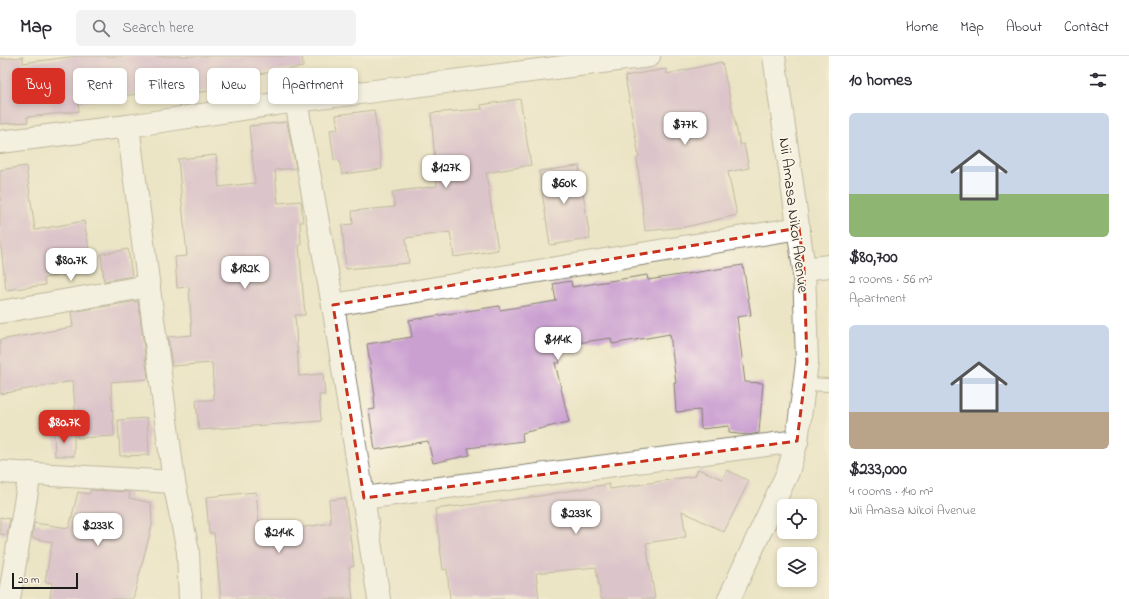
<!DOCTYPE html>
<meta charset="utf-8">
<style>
:root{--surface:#fff;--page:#f2f2f3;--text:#2b2b33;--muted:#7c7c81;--line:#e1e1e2;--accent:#d93025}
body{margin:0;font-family:"Indie Flower",sans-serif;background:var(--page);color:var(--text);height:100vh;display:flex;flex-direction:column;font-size:15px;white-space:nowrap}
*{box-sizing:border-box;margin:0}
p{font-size:13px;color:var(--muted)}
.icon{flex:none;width:22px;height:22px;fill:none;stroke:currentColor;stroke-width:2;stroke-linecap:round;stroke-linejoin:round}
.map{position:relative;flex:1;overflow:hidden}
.details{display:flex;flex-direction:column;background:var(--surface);width:300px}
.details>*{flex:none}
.hud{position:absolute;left:12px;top:12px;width:380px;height:36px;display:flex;gap:8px}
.tools{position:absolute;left:777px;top:443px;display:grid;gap:8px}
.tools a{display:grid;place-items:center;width:40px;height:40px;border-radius:6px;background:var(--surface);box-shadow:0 2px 6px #0003;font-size:20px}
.scale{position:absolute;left:12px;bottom:10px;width:66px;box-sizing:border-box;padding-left:4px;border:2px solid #1c1c1c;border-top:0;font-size:11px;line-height:14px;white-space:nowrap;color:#1c1c1c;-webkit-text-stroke:3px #fcf5e5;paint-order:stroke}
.price{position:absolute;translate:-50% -34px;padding:0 9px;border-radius:8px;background:#fff;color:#222;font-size:13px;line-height:26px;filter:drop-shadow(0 1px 2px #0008)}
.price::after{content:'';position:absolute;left:50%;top:24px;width:12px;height:9px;margin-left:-6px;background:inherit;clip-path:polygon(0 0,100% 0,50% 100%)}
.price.selected{background:var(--accent);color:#fff}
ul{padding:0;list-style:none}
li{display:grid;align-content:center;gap:8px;height:212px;padding:0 20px}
li span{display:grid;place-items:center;height:124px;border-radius:6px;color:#555}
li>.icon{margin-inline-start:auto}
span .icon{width:72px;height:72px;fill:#fffc;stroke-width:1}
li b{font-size:17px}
h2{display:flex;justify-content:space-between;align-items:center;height:48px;padding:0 20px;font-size:17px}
.pill{padding:0 14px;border-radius:6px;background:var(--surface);box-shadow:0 2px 6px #0003;font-size:14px;line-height:36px}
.pill.selected{background:var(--accent);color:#fff}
header{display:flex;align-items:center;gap:24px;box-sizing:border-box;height:56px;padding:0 20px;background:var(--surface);border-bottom:1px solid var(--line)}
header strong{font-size:19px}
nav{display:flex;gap:22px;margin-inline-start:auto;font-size:14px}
.search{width:280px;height:36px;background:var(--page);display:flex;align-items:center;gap:10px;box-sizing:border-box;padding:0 14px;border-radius:6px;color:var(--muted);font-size:15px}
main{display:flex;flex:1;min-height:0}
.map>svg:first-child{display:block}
.building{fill:#caa0d1}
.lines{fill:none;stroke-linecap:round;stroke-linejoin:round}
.lane-casing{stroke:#848070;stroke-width:14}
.street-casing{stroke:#848070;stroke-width:24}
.secondary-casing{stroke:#848070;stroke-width:24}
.lane{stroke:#fff;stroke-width:12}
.street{stroke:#fff;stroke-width:22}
.secondary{stroke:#fff;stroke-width:22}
.marked{fill:none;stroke:#c8321e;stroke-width:3;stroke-dasharray:8 5;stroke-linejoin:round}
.labels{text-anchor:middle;stroke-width:4;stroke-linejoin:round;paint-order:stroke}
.street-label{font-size:16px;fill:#1c1c1c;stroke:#fcf5e5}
</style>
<header>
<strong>Map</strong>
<div class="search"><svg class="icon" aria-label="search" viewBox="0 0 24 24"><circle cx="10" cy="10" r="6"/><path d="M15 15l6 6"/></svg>Search here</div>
<nav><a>Home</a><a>Map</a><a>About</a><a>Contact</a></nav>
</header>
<main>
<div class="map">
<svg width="829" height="543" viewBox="0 0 829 543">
<rect width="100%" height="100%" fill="#fcf5e5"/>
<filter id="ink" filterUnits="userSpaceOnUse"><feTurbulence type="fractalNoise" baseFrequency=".025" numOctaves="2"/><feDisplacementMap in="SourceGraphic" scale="8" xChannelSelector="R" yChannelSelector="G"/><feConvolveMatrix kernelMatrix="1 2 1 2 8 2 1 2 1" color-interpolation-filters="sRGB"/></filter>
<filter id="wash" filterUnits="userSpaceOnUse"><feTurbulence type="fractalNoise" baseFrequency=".012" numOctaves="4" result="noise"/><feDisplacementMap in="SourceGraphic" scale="16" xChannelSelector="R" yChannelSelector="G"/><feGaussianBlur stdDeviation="0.9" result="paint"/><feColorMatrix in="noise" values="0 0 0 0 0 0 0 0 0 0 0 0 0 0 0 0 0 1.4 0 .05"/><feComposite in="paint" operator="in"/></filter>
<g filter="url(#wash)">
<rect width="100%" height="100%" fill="#ebe4c5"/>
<g id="blocks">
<!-- building -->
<g class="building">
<polygon points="77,0 302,0 303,11 218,24 220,34 138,43 137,38 78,46 79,55 27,61 28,66 0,68 0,3 23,1 23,7"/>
<polygon points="722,6 740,89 744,88 749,112 728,116 737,159 685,171 645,175 637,102 639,101 625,20 666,13 667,18"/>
<polygon points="520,43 531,109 486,117 498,194 454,201 450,176 406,182 409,207 346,213 342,169 353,168 352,155 395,151 392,136 437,130 431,57 482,53 481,49"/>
<polygon points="374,54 382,113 342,118 339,103 334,104 330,74 338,73 336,59"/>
<polygon points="287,66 296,112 275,114 278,147 301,145 303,166 300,166 301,189 299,189 305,259 295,259 299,320 323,318 325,339 319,339 321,365 199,374 196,344 214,344 212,307 172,310 168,281 192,279 189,231 177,232 175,201 187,200 178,103 216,99 219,131 255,127 249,70"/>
<polygon points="26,110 35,174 84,165 93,214 44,222 45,229 6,234 0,183 0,114"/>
<polygon points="579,110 590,183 550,189 539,115"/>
<polygon points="128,193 132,220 104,225 101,198"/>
<polygon points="743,209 751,259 737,261 745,326 763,327 759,377 748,379 729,377 729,370 701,373 700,354 676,356 674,327 676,327 670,278 612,288 611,282 557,290 560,307 555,307 569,366 522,377 523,385 468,392 470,399 433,407 428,385 375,394 369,354 375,353 374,341 375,340 367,288 412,281 409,264 499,250 500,254 556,245 553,228 571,225 572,231 647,219 648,224"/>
<polygon points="138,245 148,323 111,326 114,380 77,382 73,325 0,338 0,284 73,271 71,256"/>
<polygon points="147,362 149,399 120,400 118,364"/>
<polygon points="54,377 74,377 74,400 55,400"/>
<polygon points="698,413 722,423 727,414 749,425 724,476 682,455 686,481 646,487 655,543 601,543 596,511 536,517 539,543 450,543 447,513 443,514 435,453 540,440 609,428 610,433 695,420"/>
<polygon points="90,434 130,436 129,442 151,447 152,469 133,543 59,543 50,542 52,527 45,526 52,486 32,482 34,467 69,472 78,436 89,438"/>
<polygon points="256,436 260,478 331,467 329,444 345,442 354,510 349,511 353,543 221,543 214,477 209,477 206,441"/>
<polygon points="0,461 10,463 7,479 0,478"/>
</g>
</g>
</g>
<g filter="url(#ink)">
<use href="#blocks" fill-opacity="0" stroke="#848070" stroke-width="1"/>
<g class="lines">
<defs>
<polyline id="lane" points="805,328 829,329"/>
<g id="street">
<polyline points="296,45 333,249 379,543"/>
<polyline points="128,70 174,426 188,495 190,543"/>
<polyline points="0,86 128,70 296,45 649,0"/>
<polyline points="804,213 829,210"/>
<polyline points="333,249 799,172"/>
<polyline points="0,256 149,230"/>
<polyline points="0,416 174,426"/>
<polyline points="364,442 797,385"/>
<polyline points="9,543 30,417"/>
</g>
<polyline id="secondary" points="729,543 788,416 797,385 807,306 804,213 774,0"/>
</defs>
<!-- lane casing -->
<use href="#lane" class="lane-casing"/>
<!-- street casing -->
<use href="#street" class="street-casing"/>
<!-- secondary casing -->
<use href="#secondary" class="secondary-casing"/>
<!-- lane -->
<use href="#lane" class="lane"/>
<!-- street -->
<use href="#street" class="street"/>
<!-- secondary -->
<use href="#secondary" class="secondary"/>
</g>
</g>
<!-- marked area -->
<path d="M0 0H829V543H0ZM799 172 804 213 807 306 797 385 364 442 333 249Z" fill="#ebe4c5" fill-opacity=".55" fill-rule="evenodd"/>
<path class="marked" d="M799 172 804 213 807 306 797 385 364 442 333 249Z"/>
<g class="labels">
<!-- street labels -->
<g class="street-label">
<text transform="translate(795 159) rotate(83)" y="6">Nii Amasa Nikoi Avenue</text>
</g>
</g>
</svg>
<div class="tools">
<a><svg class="icon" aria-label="locate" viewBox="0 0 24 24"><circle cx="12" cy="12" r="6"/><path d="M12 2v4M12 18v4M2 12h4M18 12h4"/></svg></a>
<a><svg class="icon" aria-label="layers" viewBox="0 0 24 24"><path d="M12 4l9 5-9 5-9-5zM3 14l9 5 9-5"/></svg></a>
</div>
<div class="scale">20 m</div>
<b class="price" style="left:685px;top:90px">$77K</b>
<b class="price" style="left:446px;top:133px">$127K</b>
<b class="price" style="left:564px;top:149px">$60K</b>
<b class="price" style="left:71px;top:226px">$80.7K</b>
<b class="price" style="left:245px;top:234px">$182K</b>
<b class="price" style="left:558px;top:305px">$114K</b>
<b class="price selected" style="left:64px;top:388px">$80.7K</b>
<b class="price" style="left:576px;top:479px">$233K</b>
<b class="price" style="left:98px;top:491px">$233K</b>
<b class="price" style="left:279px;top:498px">$214K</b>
<div class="hud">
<a class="pill selected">Buy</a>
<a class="pill">Rent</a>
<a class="pill">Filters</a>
<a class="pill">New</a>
<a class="pill">Apartment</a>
</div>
</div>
<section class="details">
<h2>10 homes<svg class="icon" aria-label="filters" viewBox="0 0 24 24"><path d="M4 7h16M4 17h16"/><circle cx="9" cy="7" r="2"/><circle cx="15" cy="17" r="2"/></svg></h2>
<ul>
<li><span style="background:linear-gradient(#c9d6e8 65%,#8fb573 0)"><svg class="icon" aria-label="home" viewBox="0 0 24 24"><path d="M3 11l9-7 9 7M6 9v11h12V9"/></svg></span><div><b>$80,700</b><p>2 rooms · 56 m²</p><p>Apartment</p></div></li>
<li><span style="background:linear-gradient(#c9d6e8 70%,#b9a48a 0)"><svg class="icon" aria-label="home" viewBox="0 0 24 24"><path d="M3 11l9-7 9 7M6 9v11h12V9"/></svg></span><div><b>$233,000</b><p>4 rooms · 140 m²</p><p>Nii Amasa Nikoi Avenue</p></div></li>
</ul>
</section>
</main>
